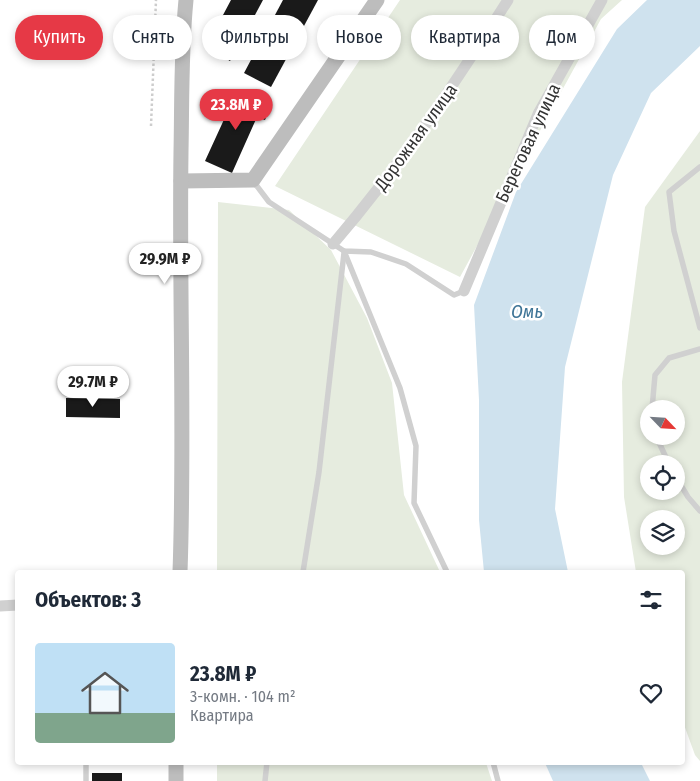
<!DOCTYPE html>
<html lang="ru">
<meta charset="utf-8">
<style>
:root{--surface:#fff;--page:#f6f6f7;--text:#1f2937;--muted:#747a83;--line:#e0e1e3;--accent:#e63946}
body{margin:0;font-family:"Fira Sans Condensed",sans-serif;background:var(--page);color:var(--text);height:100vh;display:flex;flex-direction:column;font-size:19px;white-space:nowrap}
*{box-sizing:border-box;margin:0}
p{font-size:16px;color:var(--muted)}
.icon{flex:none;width:28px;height:28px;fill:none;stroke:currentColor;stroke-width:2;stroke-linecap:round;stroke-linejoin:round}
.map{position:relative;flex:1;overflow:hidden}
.details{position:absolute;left:15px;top:570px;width:670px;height:195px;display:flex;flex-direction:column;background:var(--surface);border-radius:5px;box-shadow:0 2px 8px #0003}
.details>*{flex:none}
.banner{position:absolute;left:15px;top:15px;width:670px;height:45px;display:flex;gap:10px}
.needle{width:32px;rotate:115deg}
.tools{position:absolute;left:640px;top:400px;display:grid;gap:10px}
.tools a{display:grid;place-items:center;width:45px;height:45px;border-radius:50%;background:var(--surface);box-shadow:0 2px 8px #0003;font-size:25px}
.price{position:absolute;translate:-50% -42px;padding:0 11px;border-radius:18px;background:#fff;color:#222;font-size:16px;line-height:32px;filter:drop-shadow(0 1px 2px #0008)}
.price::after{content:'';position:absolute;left:50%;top:30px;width:15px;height:11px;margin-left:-8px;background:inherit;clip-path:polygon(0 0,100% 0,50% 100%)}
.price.current{background:var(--accent);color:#fff}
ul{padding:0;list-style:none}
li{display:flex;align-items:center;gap:15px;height:125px;padding:0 20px}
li+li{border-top:1px solid var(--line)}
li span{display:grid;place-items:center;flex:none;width:140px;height:100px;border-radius:5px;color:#555}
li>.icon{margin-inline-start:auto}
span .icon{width:60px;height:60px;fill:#fffc;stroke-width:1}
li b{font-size:21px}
h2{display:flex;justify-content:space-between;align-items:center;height:60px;padding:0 20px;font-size:21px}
.chip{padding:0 18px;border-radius:22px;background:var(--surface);box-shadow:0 2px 8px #0003;font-size:18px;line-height:45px}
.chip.current{background:var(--accent);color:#fff}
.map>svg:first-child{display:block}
.green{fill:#e6ecdf;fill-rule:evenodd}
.water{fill:#cfe2ee}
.building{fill:#1a1a1a}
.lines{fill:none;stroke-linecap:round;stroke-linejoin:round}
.path{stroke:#cdcdcd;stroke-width:2.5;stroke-dasharray:2.5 2.5;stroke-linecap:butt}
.lane{stroke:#d0d0d0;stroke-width:5.5}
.street{stroke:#d0d0d0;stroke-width:11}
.secondary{stroke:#bdbdbd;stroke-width:15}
.labels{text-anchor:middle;stroke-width:5;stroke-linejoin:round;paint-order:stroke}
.street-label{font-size:18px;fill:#333;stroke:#fff}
.water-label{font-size:19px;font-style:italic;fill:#3f7597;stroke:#fff}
</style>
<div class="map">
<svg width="700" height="781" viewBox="0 0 700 781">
<rect width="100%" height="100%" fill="#fff"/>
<!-- green -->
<g class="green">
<polygon points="400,0 622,0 601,19 460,277 275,186"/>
<path d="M700 131V761L695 755 683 722 682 572H636L624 497 622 382 645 207ZM649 409H676V436H649ZM649 464H676V491H649ZM649 519H676V546H649Z"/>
<polygon points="218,202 289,210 331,250 367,318 392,383 404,495 440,572 217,572"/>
<polygon points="217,762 486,763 492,781 217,781"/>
</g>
<!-- water -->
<g class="water">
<polygon points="647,0 700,0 700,46 651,93 613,175 565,367 555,509 568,572 484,572 479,520 479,400 474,305 516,192 617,29"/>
<polygon points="545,763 641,763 650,781 553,781"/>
</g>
<!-- building -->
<g class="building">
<polygon points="231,0 263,0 230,61 206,47"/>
<polygon points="283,0 318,0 271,87 244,73"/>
<polygon points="238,89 270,107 265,120 257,117 232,173 205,161"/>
<polygon points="66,398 120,399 120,418 66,417"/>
<rect x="92" y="773" width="30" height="8"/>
</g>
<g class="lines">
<!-- path -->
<polyline class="path" points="151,126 156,0"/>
<!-- lane -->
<g class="lane">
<polyline points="700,167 669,192 674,231 700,328"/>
<polyline points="253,181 269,202 344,251 371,252 406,264 454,295 464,291"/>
<polyline points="344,251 400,388 416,446 414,503 447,572"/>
<polyline points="652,409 655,375 669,358 700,349"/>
<polyline points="656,436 669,464"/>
<polyline points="676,477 688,497 700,511"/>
<polyline points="303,572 319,472 344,253"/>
<polyline points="86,762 86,781"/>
<polyline points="493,762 498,781"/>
<polyline points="265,781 267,762"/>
</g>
<!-- street -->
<g class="street">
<path d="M333 244C399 167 454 85 508 0"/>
<polyline points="464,291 538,114 602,0"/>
<polyline points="0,606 18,605"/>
</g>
<!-- secondary -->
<g class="secondary">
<polyline points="181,181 253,180 377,0"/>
<path d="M180 572C185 432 179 292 181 152 182 101 181 50 186 0"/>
<polyline points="176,781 176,762"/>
</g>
</g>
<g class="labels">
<!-- street labels -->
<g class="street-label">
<text transform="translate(416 137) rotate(-54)" y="6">Дорожная улица</text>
<text transform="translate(528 143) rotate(-65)" y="6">Береговая улица</text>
</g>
<!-- water labels -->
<g class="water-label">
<text x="527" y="318">Омь</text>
</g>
</g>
</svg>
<div class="tools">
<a><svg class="needle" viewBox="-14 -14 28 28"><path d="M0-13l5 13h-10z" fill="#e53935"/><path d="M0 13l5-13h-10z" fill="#747a83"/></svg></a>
<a><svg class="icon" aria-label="locate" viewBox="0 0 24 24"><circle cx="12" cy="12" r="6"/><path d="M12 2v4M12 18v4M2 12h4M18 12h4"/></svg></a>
<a><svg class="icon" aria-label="layers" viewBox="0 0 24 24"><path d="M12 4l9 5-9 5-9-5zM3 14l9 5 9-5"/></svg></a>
</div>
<b class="price current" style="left:236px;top:131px">23.8M ₽</b>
<b class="price" style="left:165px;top:285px">29.9M ₽</b>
<b class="price" style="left:93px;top:408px">29.7M ₽</b>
<div class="banner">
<a class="chip current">Купить</a>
<a class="chip">Снять</a>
<a class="chip">Фильтры</a>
<a class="chip">Новое</a>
<a class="chip">Квартира</a>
<a class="chip">Дом</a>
</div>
<section class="details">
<h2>Объектов: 3<svg class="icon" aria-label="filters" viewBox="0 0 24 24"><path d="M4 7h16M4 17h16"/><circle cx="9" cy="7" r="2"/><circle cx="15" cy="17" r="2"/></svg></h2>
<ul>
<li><span style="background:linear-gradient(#bfe0f5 70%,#7fa58c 0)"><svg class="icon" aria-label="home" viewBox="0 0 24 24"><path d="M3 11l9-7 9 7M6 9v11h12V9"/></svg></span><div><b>23.8M ₽</b><p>3-комн. · 104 m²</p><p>Квартира</p></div><svg class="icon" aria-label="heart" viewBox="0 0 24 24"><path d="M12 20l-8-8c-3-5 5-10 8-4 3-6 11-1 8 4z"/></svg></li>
</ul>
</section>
</div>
